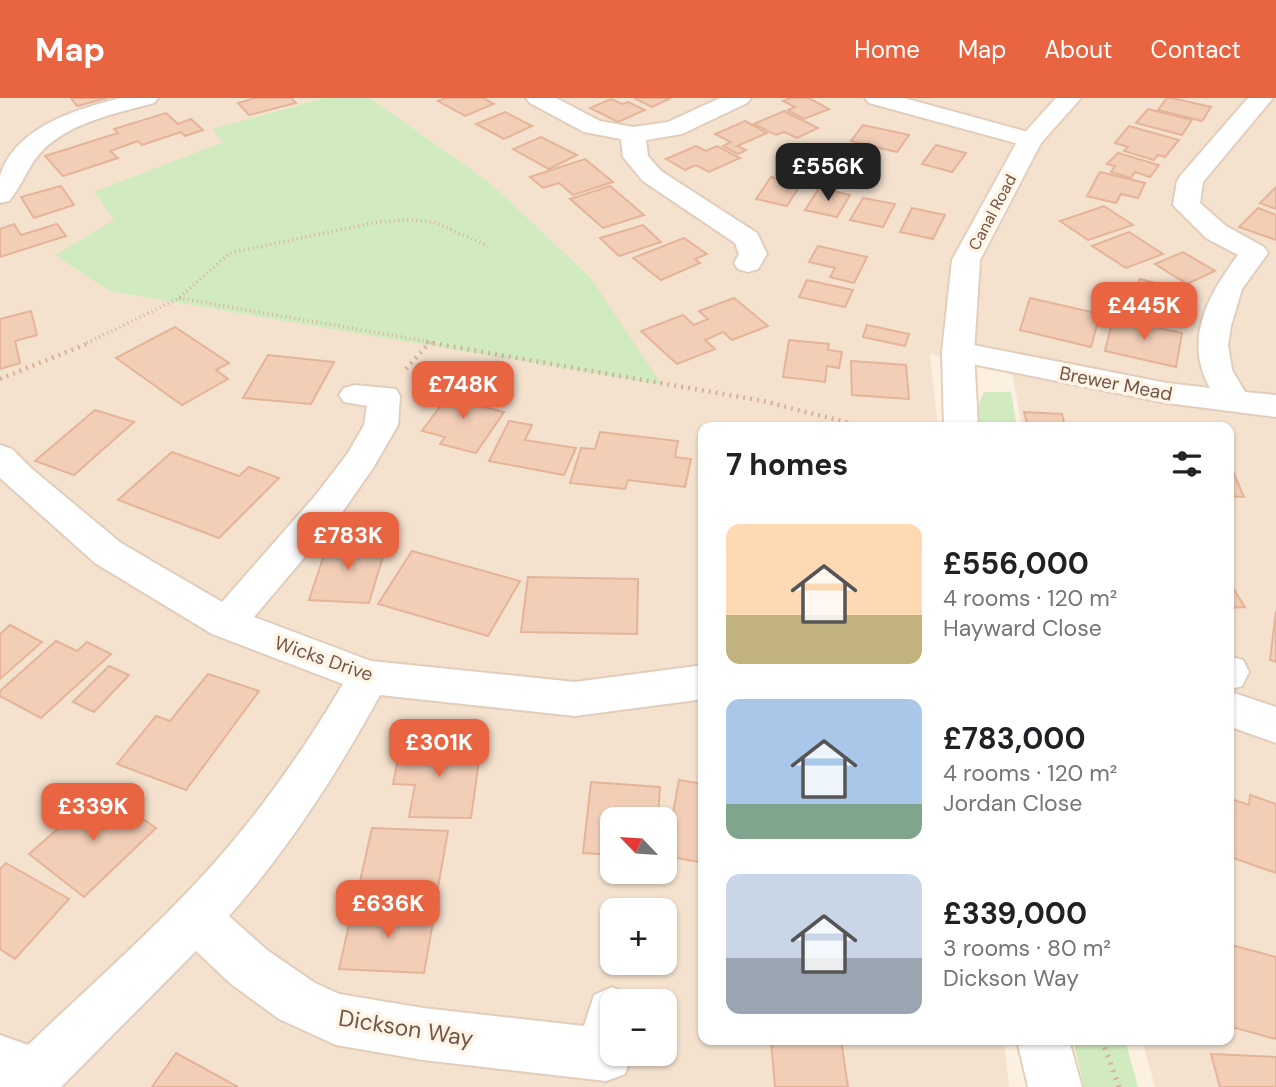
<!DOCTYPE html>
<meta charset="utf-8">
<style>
:root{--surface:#fff;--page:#f6f6f6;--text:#202124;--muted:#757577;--accent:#e96542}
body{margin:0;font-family:"DM Sans",sans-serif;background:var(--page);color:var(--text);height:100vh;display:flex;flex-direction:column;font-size:26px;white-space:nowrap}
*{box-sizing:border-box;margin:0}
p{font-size:23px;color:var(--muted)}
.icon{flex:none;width:38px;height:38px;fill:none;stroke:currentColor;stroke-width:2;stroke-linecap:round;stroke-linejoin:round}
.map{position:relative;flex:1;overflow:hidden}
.sheet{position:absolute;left:698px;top:324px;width:536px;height:623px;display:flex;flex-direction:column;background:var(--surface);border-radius:14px;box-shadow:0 2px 5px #0004}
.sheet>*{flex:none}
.needle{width:46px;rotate:295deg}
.buttons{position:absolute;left:600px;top:709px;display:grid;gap:14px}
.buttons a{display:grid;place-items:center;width:77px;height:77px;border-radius:14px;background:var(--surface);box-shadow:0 2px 5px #0004;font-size:35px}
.price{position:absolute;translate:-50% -60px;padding:0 16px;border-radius:14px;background:var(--accent);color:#fff;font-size:23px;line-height:46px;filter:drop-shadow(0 2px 4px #0008)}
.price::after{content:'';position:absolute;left:50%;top:42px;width:21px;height:16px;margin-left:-10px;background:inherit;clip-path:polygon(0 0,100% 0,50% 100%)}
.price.selected{background:#222;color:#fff}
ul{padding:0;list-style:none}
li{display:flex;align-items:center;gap:21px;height:175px;padding:0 28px}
li span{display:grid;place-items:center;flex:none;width:196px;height:140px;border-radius:14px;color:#555}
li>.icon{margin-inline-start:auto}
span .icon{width:84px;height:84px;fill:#fffc;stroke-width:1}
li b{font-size:30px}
h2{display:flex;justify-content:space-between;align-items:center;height:84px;padding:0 28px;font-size:30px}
header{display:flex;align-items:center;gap:42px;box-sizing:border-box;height:98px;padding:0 35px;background:var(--accent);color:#fff}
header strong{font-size:33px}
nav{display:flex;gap:38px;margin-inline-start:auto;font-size:24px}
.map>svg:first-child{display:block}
.residential{fill:#f4e2cf;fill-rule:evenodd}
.green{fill:#d1eabf}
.building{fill:#f2ceb7;stroke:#e5b498;stroke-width:2}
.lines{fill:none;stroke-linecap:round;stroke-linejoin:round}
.street-casing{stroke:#e1cdbc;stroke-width:4}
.secondary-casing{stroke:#e6ceba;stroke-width:4}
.path-far2{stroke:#d7b19b;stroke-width:3.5;stroke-dasharray:1 3.5;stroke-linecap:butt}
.path-far1{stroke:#d7b19b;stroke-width:4.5;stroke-dasharray:2 5;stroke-linecap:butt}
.path{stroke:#d7b19b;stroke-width:5;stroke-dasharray:2 6;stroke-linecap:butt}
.street{fill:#fff;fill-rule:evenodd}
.secondary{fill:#fff;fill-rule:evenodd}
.labels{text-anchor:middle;stroke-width:7;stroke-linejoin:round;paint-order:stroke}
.far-street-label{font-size:16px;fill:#735647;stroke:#fff5e7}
.street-label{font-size:19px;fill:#735647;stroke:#fff5e7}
.near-street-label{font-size:23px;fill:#735647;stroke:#fff5e7}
</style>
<header>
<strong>Map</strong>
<nav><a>Home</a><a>Map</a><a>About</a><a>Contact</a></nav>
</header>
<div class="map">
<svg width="1276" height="989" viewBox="0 0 1276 989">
<rect width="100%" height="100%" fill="#fcf1e0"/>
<!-- residential -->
<path class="residential" d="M0 0H324L213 31 223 44 95 95 114 122 590 179 489 84 370 0H1276V989H1155L1142 942H1228V329H1022L1012 275 930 256 938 329H704V942H1004L1009 989H0ZM612 721H665V774H612ZM612 812H665V864H612ZM612 903H665V956H612Z"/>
<!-- green -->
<g class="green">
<polygon points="324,0 370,0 489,84 590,179 662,287 109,193 55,157 114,122 94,94 223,44 212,31"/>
<polygon points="984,294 1011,294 1017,329 979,329 978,308"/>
<polygon points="1073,942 1125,942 1138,989 1084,989"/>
</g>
<!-- building -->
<g class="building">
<polygon points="71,0 107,0 77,8"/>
<polygon points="255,0 291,0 296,5 249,17 238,5"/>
<polygon points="446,0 483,0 494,6 465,18 438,3"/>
<polygon points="634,0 671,0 652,9"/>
<polygon points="790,0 809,0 829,11 804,21 788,12 795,9 783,3"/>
<polygon points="1167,0 1172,0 1211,9 1202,23 1158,12"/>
<polygon points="611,1 622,6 628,4 645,12 618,24 590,10"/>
<polygon points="1148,11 1192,22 1182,37 1136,25"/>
<polygon points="784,13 818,30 797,40 784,34 776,37 754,26"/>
<polygon points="505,14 532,28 504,41 476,26"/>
<polygon points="166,15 178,26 191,21 203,32 185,38 181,34 142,47 138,43 110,53 118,60 63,78 45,58 118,35 114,31"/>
<polygon points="745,23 767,35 737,48 746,52 738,56 723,48 731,44 715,36"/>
<polygon points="863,27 909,37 897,54 851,43"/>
<polygon points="1129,28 1179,42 1165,59 1158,57 1154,62 1124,53 1128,49 1115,45"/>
<polygon points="541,39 577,57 549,71 513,51"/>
<polygon points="936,47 966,55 952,74 922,66"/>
<polygon points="696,48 706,53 717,48 740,60 709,74 696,67 685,72 666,61"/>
<polygon points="1118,55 1159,67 1150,79 1135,74 1131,80 1111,74 1115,68 1107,66"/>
<polygon points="585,61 613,84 573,97 559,85 543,90 530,79"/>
<polygon points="1100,74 1145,85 1138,100 1121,96 1116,105 1087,98"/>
<polygon points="771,79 801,86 787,108 756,101"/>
<polygon points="61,88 74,107 34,120 21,99"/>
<polygon points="610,88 644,117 603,130 570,101"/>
<polygon points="1276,89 1276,111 1260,105"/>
<polygon points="819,90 850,97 837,119 805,112"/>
<polygon points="863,100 895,106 883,129 850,122"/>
<polygon points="1104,108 1133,127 1088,142 1060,123"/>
<polygon points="912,110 945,117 933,141 900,134"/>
<polygon points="1258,110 1276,117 1276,142 1239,129"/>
<polygon points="14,126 21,137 57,126 66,138 0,159 0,131"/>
<polygon points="643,127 661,144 619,158 600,140"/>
<polygon points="1129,134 1163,156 1126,170 1092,148"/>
<polygon points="684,140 707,156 695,161 700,165 661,182 633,160"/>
<polygon points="818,148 867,159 854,185 830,179 835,170 809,164"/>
<polygon points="1183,154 1215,173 1187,186 1155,166"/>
<polygon points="1140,181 1176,190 1173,200 1137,191"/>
<polygon points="807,182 853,192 845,209 799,199"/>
<polygon points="734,200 768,228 732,242 723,234 705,242 715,251 677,266 641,233 683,217 694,227 708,221 699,213"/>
<polygon points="1030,200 1100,216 1091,249 1020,232"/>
<polygon points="31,213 37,237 15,243 20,265 0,271 0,221"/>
<polygon points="1113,220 1182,235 1176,269 1105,253"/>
<polygon points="867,227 909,236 905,248 863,239"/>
<polygon points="175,229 229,265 216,272 228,281 182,307 116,260"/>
<polygon points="789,242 829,246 828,252 842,254 839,270 827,268 825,284 783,279"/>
<polygon points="268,257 334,264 311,306 243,300"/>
<polygon points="851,263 906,267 909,301 852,297"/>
<polygon points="453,291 483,298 476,307 504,314 476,355 440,346 445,339 422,333"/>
<polygon points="95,312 134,324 74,377 35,363"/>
<polygon points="1024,314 1062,316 1065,329 1028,329"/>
<polygon points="509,323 532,327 525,342 576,350 564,377 489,363"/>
<polygon points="1084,325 1130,326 1132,329 1085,329"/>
<polygon points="600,334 678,343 675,359 691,361 685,389 628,382 625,391 570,385 581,350 595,351"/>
<polygon points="172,354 239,378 249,369 279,380 219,440 118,402"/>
<polygon points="1228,362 1244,399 1228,398"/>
<polygon points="329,442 387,445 369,505 309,502"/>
<polygon points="412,453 520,483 488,538 378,506"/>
<polygon points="528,479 638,481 637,536 521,534"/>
<polygon points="1228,482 1245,509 1228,510"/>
<polygon points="1276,513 1276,564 1270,562"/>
<polygon points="10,527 42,544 0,581 0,536"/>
<polygon points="56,543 77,553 87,544 111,556 41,620 0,598 0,593"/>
<polygon points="109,568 129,577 94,614 73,604"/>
<polygon points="208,576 259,593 186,692 117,666 156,618 170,623"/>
<polygon points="401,646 481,648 471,720 409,719 415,687 393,686"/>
<polygon points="679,682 704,686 704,765 665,758"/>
<polygon points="591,684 660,689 658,721 612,721 612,757 583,755"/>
<polygon points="102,692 156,730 84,799 29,756"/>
<polygon points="1250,697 1276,706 1276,775 1228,758 1228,700 1249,707"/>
<polygon points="372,730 448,733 436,801 357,797"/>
<polygon points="6,765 69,801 15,861 0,851 0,771"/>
<polygon points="353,809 435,812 424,875 339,871"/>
<polygon points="1228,846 1276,859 1276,941 1228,928"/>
<polygon points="771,942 841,942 848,989 775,989"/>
<polygon points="176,955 238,989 152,989"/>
<polygon points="1211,956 1276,959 1276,989 1220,989"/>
</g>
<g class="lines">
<defs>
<g id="street">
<path d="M120 0H158L154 5C114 16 63 25 36 60 26 74 20 90 9 103L0 105C0 97 0 85 0 78 16 28 76 12 120 0Z"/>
<polygon points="526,0 556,0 600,23 633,29 668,24 720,0 751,0 747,5 682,36 646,42 648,58 661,73 757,135 767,156 758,171 748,174 738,171 734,165 739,156 735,145 643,83 623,59 621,41 584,34 530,5"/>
<polygon points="865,0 904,0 1039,37 1042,42 1039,47 1030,49 869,5"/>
<path d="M1248 0H1273L1203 84 1200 105 1226 128 1264 149 1268 155 1242 191 1231 228 1228 247 1232 272 1245 294 1276 297V319L1167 305 947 261 942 254 947 247 958 244 1167 285 1210 290C1183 242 1208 197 1238 157L1206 140 1173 107 1177 83 1181 77Z"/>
<path d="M355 287 396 291 400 298 398 327 373 370 341 416 254 519 371 563 575 584 704 567V601L575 618 380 597C337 675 289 751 229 818L267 852 315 885 339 896 423 910 584 928 594 897 612 889 630 897 633 903H612V956H632L625 976 606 983 423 962 336 947 279 921 231 886 196 853 61 989H0V937L28 947C96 882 168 820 229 748 272 697 309 643 343 586L212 536 95 465 0 380V347L12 351 32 371 121 445 222 504 315 398 348 355 364 327 367 308 344 304 339 297 344 290Z"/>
<polygon points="1228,558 1243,562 1249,574 1242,588 1228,592"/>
<polygon points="1228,593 1276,609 1276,645 1228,628"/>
</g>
<g id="secondary">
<polygon points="1056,0 1081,0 1041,45 980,162 974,254 978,329 944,329 942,254 952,162 1018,42"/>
<polygon points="1017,942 1069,942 1082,989 1028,989"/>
</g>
</defs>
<!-- street casing -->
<use href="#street" class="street-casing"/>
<!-- secondary casing -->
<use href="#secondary" class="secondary-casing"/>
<!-- path-far2 -->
<g class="path-far2">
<polyline points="179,200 436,245"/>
<polyline points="87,245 179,200 230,155 378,124 410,122 434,124 488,148"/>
</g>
<!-- path-far1 -->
<g class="path-far1">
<polyline points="426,244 763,303 865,329"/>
<polyline points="406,271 430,244"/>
<polyline points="0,281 91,244"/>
</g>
<!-- path -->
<polyline class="path" points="1102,942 1119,989"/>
<!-- street -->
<use href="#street" class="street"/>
<!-- secondary -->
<use href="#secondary" class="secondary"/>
</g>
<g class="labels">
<!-- far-street labels -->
<g class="far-street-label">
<text transform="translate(992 114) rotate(-62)" y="6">Canal Road</text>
</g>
<!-- street labels -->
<g class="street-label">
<text transform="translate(1116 285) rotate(11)" y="7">Brewer Mead</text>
<text transform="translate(324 560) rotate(19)" y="7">Wicks Drive</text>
</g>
<!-- near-street labels -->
<g class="near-street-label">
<text transform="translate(406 930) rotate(9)" y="8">Dickson Way</text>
</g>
</g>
</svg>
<div class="buttons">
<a><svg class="needle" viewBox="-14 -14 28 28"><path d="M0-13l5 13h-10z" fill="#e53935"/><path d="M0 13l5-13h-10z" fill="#757577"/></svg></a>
<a>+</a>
<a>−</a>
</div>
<b class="price selected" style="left:828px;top:105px">£556K</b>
<b class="price" style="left:1144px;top:244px">£445K</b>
<b class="price" style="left:463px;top:323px">£748K</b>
<b class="price" style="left:348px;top:474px">£783K</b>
<b class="price" style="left:439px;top:681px">£301K</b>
<b class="price" style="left:93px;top:745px">£339K</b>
<b class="price" style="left:388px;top:842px">£636K</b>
<section class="sheet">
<h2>7 homes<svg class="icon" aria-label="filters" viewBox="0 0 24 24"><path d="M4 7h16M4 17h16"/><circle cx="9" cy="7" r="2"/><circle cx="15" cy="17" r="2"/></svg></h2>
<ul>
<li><span style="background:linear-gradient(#ffd9b3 65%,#c2b280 0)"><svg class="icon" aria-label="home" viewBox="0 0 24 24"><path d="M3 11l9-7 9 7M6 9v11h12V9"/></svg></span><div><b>£556,000</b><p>4 rooms · 120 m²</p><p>Hayward Close</p></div></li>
<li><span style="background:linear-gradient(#a9c7e8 75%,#7fa58c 0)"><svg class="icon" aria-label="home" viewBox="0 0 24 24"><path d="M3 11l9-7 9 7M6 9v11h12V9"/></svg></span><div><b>£783,000</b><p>4 rooms · 120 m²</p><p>Jordan Close</p></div></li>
<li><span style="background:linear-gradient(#c9d6e8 60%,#9aa5b1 0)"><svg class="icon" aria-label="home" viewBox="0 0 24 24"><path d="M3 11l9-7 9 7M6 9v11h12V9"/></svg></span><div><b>£339,000</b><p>3 rooms · 80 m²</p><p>Dickson Way</p></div></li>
</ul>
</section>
</div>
